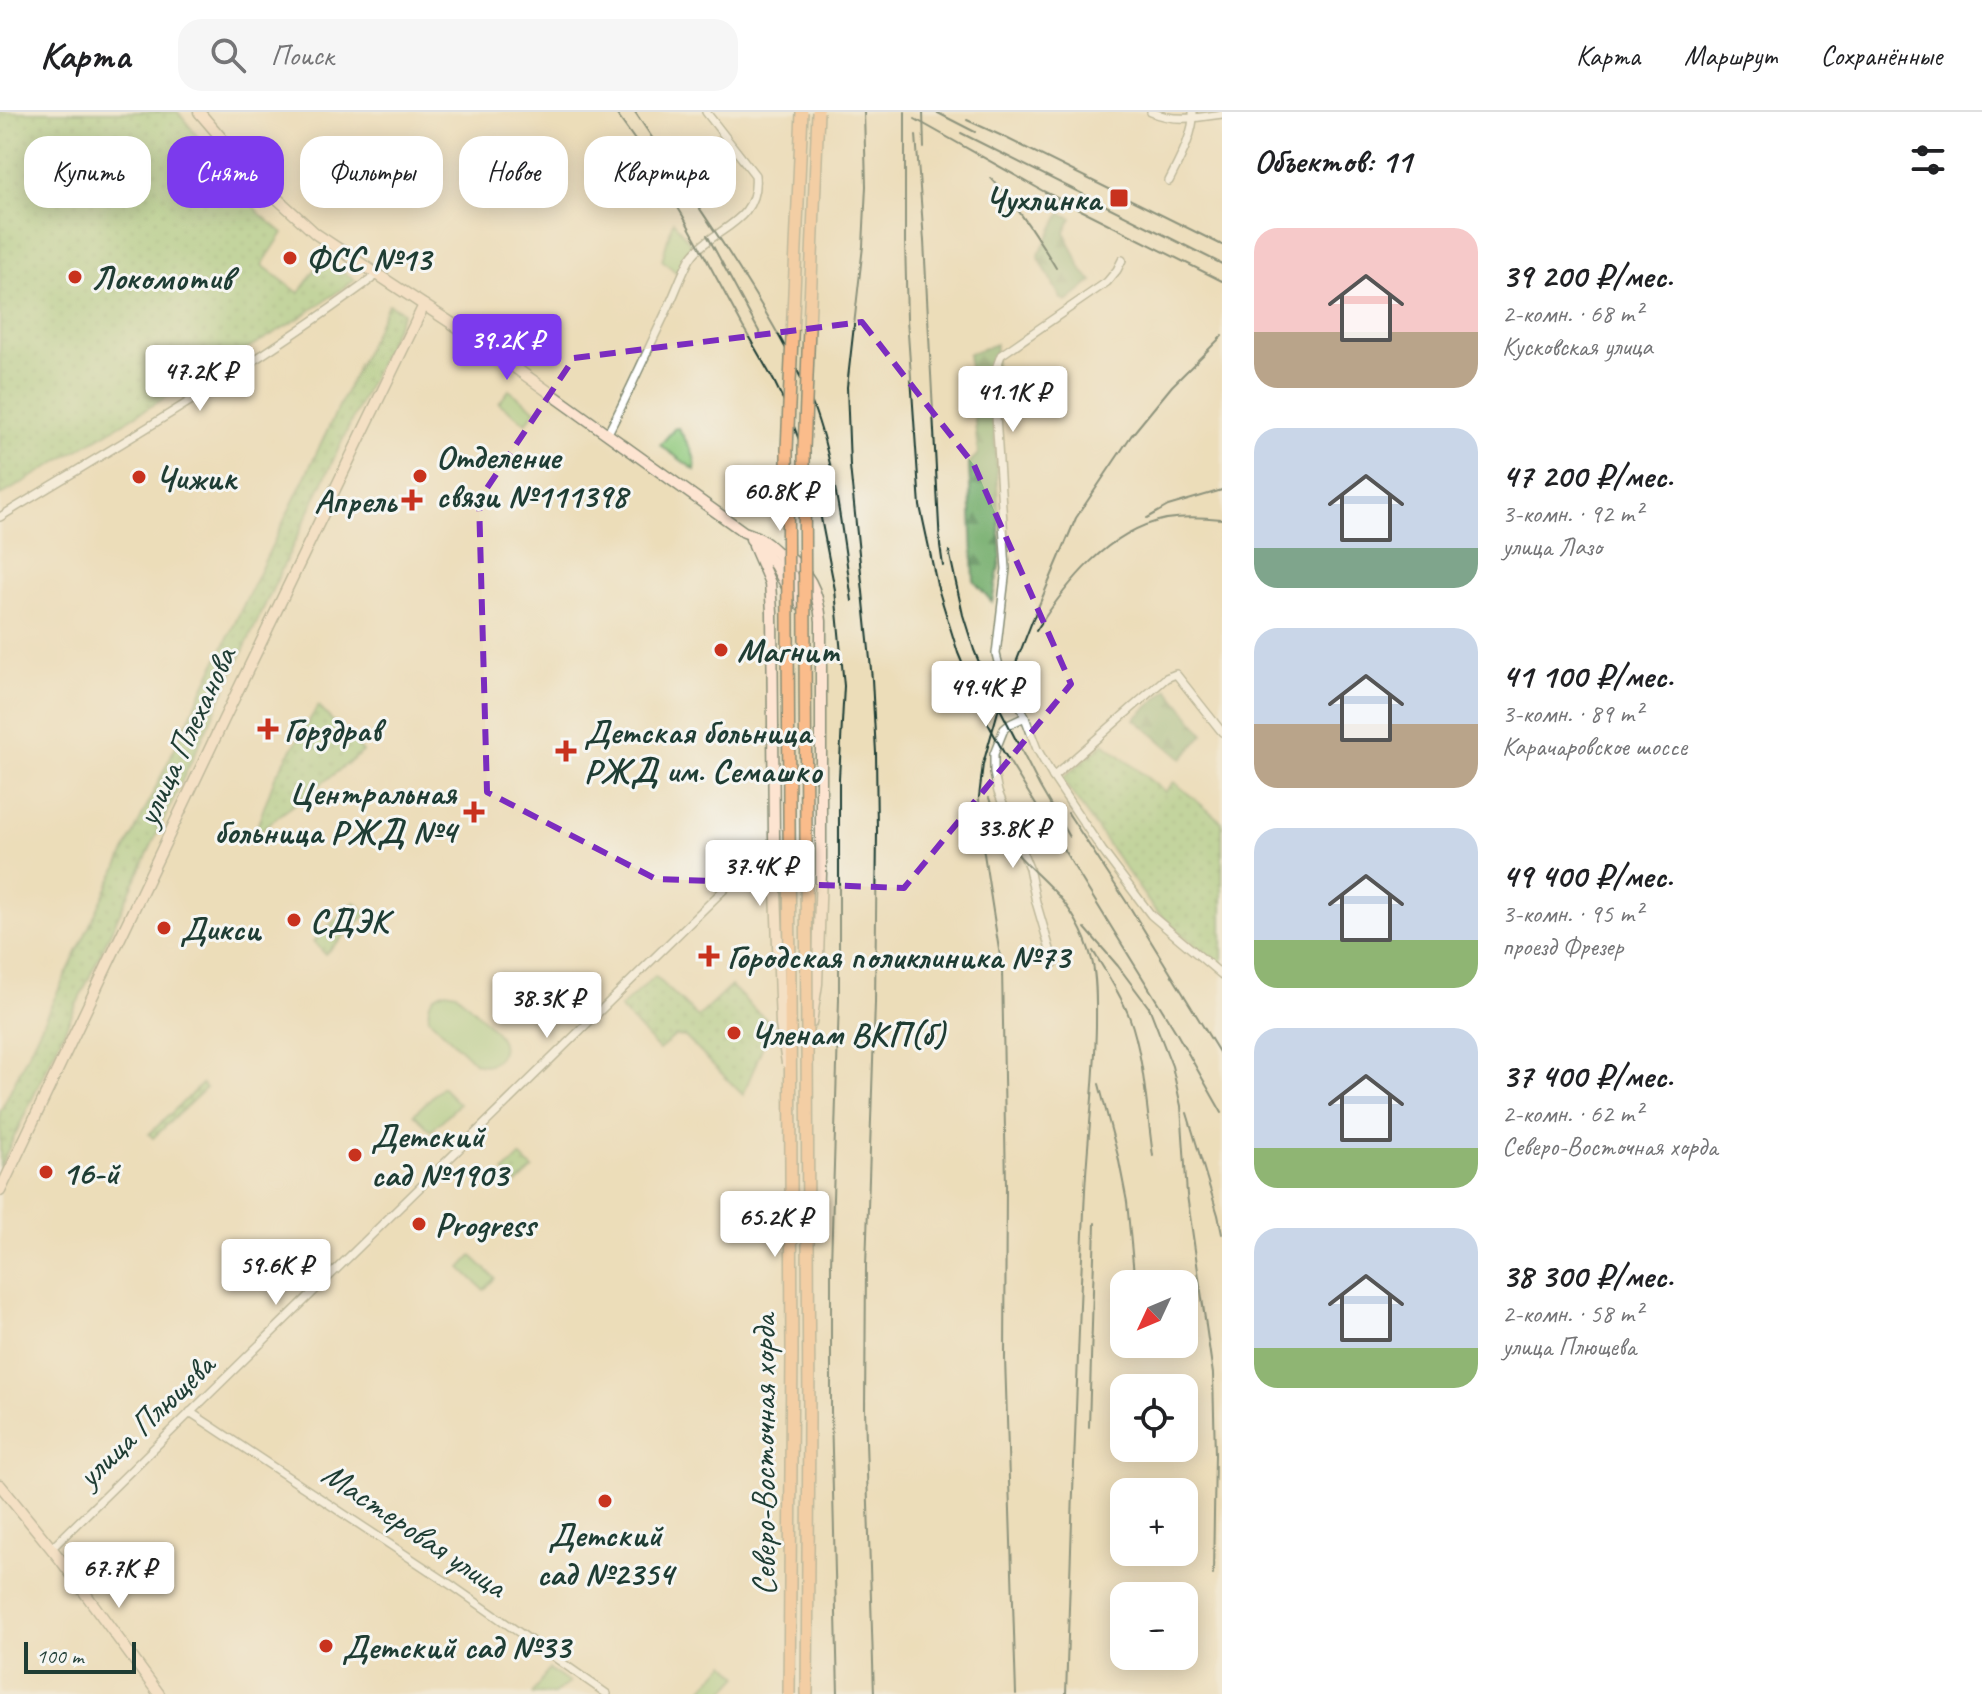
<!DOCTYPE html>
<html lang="ru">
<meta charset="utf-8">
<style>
:root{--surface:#fff;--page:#f6f6f6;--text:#202124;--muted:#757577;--line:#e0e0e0;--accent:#7c3aed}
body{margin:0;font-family:Caveat,sans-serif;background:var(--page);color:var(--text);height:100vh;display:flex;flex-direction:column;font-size:30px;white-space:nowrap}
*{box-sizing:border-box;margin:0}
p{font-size:26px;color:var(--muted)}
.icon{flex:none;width:44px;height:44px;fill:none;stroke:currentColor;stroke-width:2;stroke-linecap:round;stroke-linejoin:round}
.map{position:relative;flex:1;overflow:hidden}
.side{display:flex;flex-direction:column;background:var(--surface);width:760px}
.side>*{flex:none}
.hud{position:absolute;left:24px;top:24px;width:760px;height:72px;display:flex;gap:16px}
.needle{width:52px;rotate:226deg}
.tools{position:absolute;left:1110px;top:1158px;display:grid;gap:16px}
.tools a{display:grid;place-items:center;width:88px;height:88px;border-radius:16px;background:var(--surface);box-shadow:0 4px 20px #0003;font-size:40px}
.scale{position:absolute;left:24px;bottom:20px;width:112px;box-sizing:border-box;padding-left:8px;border:4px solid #1f3d34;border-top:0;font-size:22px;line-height:28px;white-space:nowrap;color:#1f3d34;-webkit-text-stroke:6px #f6f6f2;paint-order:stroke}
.price{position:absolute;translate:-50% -68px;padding:0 18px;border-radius:8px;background:#fff;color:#222;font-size:26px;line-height:52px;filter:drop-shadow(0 2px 4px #0008)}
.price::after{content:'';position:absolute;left:50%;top:48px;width:24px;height:18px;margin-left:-12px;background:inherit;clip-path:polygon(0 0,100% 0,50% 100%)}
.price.current{background:var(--accent);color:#fff}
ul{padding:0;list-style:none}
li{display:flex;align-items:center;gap:24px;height:200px;padding:0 32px}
li span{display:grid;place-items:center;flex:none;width:224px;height:160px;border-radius:24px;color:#555}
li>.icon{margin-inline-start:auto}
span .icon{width:96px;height:96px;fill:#fffc;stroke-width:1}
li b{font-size:34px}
h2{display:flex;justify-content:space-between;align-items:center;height:96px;padding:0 32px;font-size:34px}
.chip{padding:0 28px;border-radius:24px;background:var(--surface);box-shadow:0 4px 20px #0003;font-size:28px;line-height:72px}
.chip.current{background:var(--accent);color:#fff}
header{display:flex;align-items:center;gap:48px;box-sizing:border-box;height:112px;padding:0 40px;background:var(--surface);border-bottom:2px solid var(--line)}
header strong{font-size:38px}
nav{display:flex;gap:44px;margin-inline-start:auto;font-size:28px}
.search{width:560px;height:72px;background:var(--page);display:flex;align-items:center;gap:20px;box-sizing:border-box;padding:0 28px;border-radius:24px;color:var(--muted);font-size:30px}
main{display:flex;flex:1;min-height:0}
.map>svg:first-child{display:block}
.grass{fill:#91c97c;stroke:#588358;stroke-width:2}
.forest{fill:url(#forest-firs);stroke:#4a7550;stroke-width:2}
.park{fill:url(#park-dots);stroke:#588358;stroke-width:2}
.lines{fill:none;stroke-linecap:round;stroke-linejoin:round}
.street-casing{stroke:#868d76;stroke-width:10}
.secondary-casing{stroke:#868d76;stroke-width:13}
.primary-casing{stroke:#868d76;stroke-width:14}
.street{stroke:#fff;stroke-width:7}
.secondary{stroke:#fde4d1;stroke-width:10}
.primary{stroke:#fabc8b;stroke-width:11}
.rail{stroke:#1f3d34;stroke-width:2}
.secondary-bridge-casing{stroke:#868d76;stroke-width:13;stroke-linecap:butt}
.primary-bridge-casing{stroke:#868d76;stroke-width:14;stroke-linecap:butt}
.secondary-bridge{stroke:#fde4d1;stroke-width:10}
.primary-bridge{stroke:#fabc8b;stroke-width:11}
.marked{fill:none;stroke:#7b2cbf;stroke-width:6;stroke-dasharray:16 10;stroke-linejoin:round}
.poi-dot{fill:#c8321e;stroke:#f6f6f2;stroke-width:3}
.labels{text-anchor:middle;stroke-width:6;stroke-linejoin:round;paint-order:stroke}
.poi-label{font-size:34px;font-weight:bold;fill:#1f3d34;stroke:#f6f6f2;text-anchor:start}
.street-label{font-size:34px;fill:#1f3d34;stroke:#f6f6f2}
</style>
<header>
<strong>Карта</strong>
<div class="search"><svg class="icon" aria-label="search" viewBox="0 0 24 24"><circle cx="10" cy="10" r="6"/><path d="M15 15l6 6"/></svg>Поиск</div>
<nav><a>Карта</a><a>Маршрут</a><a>Сохранённые</a></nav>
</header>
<main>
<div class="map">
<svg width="1222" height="1582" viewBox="0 0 1222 1582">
<defs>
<pattern id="forest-firs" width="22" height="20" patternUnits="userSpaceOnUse" patternTransform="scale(2)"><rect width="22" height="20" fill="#74ad6c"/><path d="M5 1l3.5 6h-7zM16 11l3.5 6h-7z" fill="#5f8e5a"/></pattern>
<pattern id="park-dots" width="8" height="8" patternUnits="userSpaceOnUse" patternTransform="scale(2)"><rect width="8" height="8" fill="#91c97c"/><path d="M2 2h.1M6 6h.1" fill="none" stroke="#76a466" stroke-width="1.8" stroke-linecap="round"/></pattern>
</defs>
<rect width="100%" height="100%" fill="#f6f6f2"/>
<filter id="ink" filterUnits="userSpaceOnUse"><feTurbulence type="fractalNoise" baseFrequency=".0125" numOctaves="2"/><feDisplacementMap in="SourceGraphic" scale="16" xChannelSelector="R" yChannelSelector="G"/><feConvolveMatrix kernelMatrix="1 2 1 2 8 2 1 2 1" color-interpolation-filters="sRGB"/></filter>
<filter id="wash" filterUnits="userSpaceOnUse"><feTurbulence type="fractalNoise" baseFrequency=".006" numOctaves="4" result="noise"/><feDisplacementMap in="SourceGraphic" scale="32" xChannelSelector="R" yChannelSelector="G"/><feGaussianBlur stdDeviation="1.8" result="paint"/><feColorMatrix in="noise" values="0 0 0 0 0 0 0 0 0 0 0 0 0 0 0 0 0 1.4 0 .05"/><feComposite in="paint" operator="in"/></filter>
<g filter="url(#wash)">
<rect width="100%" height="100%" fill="#ecddb9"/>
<!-- grass -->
<g class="grass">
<polygon points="673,109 693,135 677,161 662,148"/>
<polygon points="509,278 536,298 526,311 499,291"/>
<path d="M675 316H678C685 328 698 344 695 358L660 333Z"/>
<path d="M446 879 456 881C467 892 496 916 501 928 504 935 503 940 498 946 490 954 485 954 475 951L429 906C427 892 431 883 446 879Z"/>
<polygon points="442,975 459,992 431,1019 414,1002"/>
<polygon points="472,1144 495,1166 484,1178 461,1156"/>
<polygon points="726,1551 739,1564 722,1582 706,1582 701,1578"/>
<polygon points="549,1557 569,1571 554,1582 532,1582"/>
</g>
<!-- forest -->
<g class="forest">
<polygon points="1061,101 1072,106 1065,120 1083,160 1093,169 1067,190 1061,187 1038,144"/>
<polygon points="996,232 993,294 1001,445 992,490 974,469 969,351 978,342 968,242"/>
<polygon points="1168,577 1204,622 1182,647 1135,607"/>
</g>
<!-- park -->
<g class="park">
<polygon points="0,0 178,0 259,101 283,121 262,153 299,181 323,146 355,168 298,207 0,384"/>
<polygon points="388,192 403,200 0,1055 0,1000"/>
<polygon points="318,594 363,640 254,723 275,665"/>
<polygon points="1104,631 1165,680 1174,670 1222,710 1222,858 1153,796 1062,667"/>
<polygon points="355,790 367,802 325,842 313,829"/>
<polygon points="655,864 698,905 731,874 756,899 772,911 743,983 685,925 675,924 659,938 620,896"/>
<polygon points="202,972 206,976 153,1026 149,1022"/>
<polygon points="520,1044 533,1057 517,1072 504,1060"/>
</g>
</g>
<g filter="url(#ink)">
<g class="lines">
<defs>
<g id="street">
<path d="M1151 0C1175 10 1196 6 1222 2"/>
<path d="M1169 69C1178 51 1195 20 1193 0"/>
<polyline points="1122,148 1117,158 1107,170 1001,243 997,254 996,303 1006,457 996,542 999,554 1016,582 1037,637 1053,665 1102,738 1151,803 1222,863"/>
<path d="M608 321C629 281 647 239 667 198 675 182 681 163 690 147 710 116 760 113 755 63L706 0"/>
<path d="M0 405C128 327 257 252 377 163"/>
<polyline points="1025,605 1010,612 1004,617 994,642 994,661 998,680 1029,756 1036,790 1054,851"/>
<polyline points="1053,665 1166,566 1176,562 1222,620"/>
<polyline points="190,1300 454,1475 607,1582"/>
<polyline points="51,1437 755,747 768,742 804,742"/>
</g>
<g id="secondary">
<path d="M199 0 259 70 316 122 468 222 744 420C775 429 799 462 801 494"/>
<polyline points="751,427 775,453 787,475"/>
<polyline points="754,434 770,471 772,500 773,614"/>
<path d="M783 441C809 459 818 478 821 509V762L817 872 811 911"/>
<polyline points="0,1079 224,607 424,193"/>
<polyline points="0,1373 60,1447 159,1582"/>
</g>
<polyline id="primary" points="807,931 809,1308 807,1582"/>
</defs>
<!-- street casing -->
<use href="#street" class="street-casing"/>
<!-- secondary casing -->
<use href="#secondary" class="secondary-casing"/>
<!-- primary casing -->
<use href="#primary" class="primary-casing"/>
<!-- street -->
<use href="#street" class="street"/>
<!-- secondary -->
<use href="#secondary" class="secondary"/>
<!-- primary -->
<use href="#primary" class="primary"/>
<!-- rail -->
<g class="rail">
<polyline points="615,0 652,52 683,104 743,215 774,269 789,300 807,351 820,401 835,478 844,574 839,666 839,887 831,1153 831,1299 838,1582"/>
<path d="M635 0C682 71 732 141 774 215 788 240 802 265 812 291 835 351 843 425 852 489"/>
<polyline points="864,0 866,74 863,134 847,275 850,354 872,567 876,641 877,719 875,891 866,1154 865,1297 874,1582"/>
<polyline points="905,0 905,129 907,207 920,394 937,473 958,541 985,606 1004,641 1176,920 1222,1001"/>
<polyline points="923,0 924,36"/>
<polyline points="936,0 975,20"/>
<polyline points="915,7 1043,79 1222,169"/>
<polyline points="967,8 1000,23 1222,133"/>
<polyline points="961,21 1222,152"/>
<polyline points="916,23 924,129 940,433 943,454"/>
<path d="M991 66C1017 93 1037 124 1056 156"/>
<polyline points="707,123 762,225"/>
<polyline points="1147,406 1168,394 1222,378"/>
<polyline points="949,439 963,503 974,538 990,577 1040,675 1069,725"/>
<path d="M1036 519C1066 472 1107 419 1166 407 1185 404 1203 405 1222 407"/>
<path d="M989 686C994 702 1000 717 1009 731 1020 748 1036 760 1050 775 1070 794 1085 821 1092 848 1097 868 1096 893 1096 914 1095 969 1088 1023 1085 1078 1077 1246 1072 1414 1066 1582"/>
<polyline points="1068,701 1131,797 1222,945"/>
<polyline points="1085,816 1118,854 1150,897"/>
<path d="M1093 839C1106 860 1120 881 1129 904 1144 943 1147 1001 1153 1044"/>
<polyline points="1149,895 1172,954 1181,994 1187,1083 1213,1262 1215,1342 1213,1463"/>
<polyline points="1099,972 1118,1044 1127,1090 1135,1172"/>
<polyline points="1187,1001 1218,1103 1222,1122"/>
<polyline points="1089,1315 1095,1111"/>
<polyline points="1016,1582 1005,1246 1006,1073 1002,857 980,716 979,685 983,652 1000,592 1031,512 1076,406 1131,324 1172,274 1222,224"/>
</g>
<defs>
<polyline id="secondary-bridge" points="773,614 774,724 781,913 787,951"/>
<g id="primary-bridge">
<polyline points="807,931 804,337 818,0"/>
<polyline points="789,1582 792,1240 787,338 802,0"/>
</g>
</defs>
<!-- secondary-bridge casing -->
<use href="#secondary-bridge" class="secondary-bridge-casing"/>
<!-- primary-bridge casing -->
<use href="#primary-bridge" class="primary-bridge-casing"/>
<!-- secondary-bridge -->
<use href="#secondary-bridge" class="secondary-bridge"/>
<!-- primary-bridge -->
<use href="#primary-bridge" class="primary-bridge"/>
</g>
</g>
<!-- marked area -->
<path d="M0 0H1222V1582H0ZM862 210 974 353 1071 572 904 776 656 767 487 680 479 388 574 246Z" fill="#ecddb9" fill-opacity=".55" fill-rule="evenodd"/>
<path class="marked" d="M862 210 974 353 1071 572 904 776 656 767 487 680 479 388 574 246Z"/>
<!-- markers -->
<g class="poi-dot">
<rect x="1109" y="76" width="20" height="20" rx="4"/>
<circle cx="290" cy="146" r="8"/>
<circle cx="75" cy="165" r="8"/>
<circle cx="420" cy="364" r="8"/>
<circle cx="139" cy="365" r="8"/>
<path d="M408 376h8v8h8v8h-8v8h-8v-8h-8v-8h8z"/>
<circle cx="721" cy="538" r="8"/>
<path d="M264 605h8v8h8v8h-8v8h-8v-8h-8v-8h8z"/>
<path d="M562 627h8v8h8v8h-8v8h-8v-8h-8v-8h8z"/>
<path d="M470 688h8v8h8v8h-8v8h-8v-8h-8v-8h8z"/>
<circle cx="294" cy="808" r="8"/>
<circle cx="164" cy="816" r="8"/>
<path d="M705 832h8v8h8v8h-8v8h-8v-8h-8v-8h8z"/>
<circle cx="734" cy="921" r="8"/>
<circle cx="355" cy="1043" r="8"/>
<circle cx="46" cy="1060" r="8"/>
<circle cx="419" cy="1112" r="8"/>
<circle cx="605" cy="1389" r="8"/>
<circle cx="326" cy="1534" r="8"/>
</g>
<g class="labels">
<!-- poi labels -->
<g class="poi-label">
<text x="1101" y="98" text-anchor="end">Чухлинка</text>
<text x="306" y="158">ФСС №13</text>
<text x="91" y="177">Локомотив</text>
<text x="436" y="356">Отделение<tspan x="436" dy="39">связи №111398</tspan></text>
<text x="155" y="377">Чижик</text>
<text x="396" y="400" text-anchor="end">Апрель</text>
<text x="737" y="550">Магнит</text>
<text x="284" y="629">Горздрав</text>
<text x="584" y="631">Детская больница<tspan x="584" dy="39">РЖД им. Семашко</tspan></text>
<text x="456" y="692" text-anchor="end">Центральная<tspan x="456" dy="39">больница РЖД №4</tspan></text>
<text x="310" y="820">СДЭК</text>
<text x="180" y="828">Дикси</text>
<text x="727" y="856">Городская поликлиника №73</text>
<text x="750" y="933">Членам ВКП(б)</text>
<text x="371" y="1035">Детский<tspan x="371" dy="39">сад №1903</tspan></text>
<text x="62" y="1072">16-й</text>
<text x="435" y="1124">Progress</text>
<text x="605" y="1434" text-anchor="middle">Детский<tspan x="605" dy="39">сад №2354</tspan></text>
<text x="342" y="1546">Детский сад №33</text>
</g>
<!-- street labels -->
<g class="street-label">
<text transform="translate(185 624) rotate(-65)" y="12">улица Плеханова</text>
<text transform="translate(145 1308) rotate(-44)" y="12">улица Плющева</text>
<text transform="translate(763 1343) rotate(-90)" y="12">Северо-Восточная хорда</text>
<text transform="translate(415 1417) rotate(34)" y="12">Мастеровая улица</text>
</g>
</g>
</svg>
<div class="tools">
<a><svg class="needle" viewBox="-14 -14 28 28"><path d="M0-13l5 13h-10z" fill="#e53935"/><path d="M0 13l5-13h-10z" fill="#757577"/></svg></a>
<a><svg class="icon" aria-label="locate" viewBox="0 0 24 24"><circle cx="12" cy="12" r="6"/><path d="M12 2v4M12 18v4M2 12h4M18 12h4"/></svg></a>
<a>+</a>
<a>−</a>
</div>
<div class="scale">100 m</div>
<b class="price current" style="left:507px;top:270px">39.2K ₽</b>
<b class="price" style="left:200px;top:301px">47.2K ₽</b>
<b class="price" style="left:1013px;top:322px">41.1K ₽</b>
<b class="price" style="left:780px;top:421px">60.8K ₽</b>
<b class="price" style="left:986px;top:617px">49.4K ₽</b>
<b class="price" style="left:1013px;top:758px">33.8K ₽</b>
<b class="price" style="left:760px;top:796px">37.4K ₽</b>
<b class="price" style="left:547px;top:928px">38.3K ₽</b>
<b class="price" style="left:775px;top:1147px">65.2K ₽</b>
<b class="price" style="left:276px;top:1195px">59.6K ₽</b>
<b class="price" style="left:119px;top:1498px">67.7K ₽</b>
<div class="hud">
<a class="chip">Купить</a>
<a class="chip current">Снять</a>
<a class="chip">Фильтры</a>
<a class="chip">Новое</a>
<a class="chip">Квартира</a>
</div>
</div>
<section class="side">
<h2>Объектов: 11<svg class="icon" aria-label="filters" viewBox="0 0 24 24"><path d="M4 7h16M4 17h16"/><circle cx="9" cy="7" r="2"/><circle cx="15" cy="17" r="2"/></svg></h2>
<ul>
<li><span style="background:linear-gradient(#f6c9c9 65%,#b9a48a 0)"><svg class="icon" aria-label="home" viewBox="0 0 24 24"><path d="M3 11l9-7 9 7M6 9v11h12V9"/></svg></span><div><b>39 200 ₽/мес.</b><p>2-комн. · 68 m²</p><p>Кусковская улица</p></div></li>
<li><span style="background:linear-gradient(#c9d6e8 75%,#7fa58c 0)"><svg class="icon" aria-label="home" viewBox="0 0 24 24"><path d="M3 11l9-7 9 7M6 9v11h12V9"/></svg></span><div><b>47 200 ₽/мес.</b><p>3-комн. · 92 m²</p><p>улица Лазо</p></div></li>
<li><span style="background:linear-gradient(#c9d6e8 60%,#b9a48a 0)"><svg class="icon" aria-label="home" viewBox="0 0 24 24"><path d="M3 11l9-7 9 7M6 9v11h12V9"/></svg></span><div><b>41 100 ₽/мес.</b><p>3-комн. · 89 m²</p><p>Карачаровское шоссе</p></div></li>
<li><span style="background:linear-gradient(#c9d6e8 70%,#8fb573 0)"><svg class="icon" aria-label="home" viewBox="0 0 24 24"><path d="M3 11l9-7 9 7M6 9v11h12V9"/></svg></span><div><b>49 400 ₽/мес.</b><p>3-комн. · 95 m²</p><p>проезд Фрезер</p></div></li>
<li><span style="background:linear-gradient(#c9d6e8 75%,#8fb573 0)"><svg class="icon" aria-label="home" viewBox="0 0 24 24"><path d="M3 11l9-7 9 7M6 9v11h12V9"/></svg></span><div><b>37 400 ₽/мес.</b><p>2-комн. · 62 m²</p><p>Северо-Восточная хорда</p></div></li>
<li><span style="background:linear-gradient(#c9d6e8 75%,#8fb573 0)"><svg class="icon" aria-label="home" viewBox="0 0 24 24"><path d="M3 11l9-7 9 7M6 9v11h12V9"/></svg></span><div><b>38 300 ₽/мес.</b><p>2-комн. · 58 m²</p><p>улица Плющева</p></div></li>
</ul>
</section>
</main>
